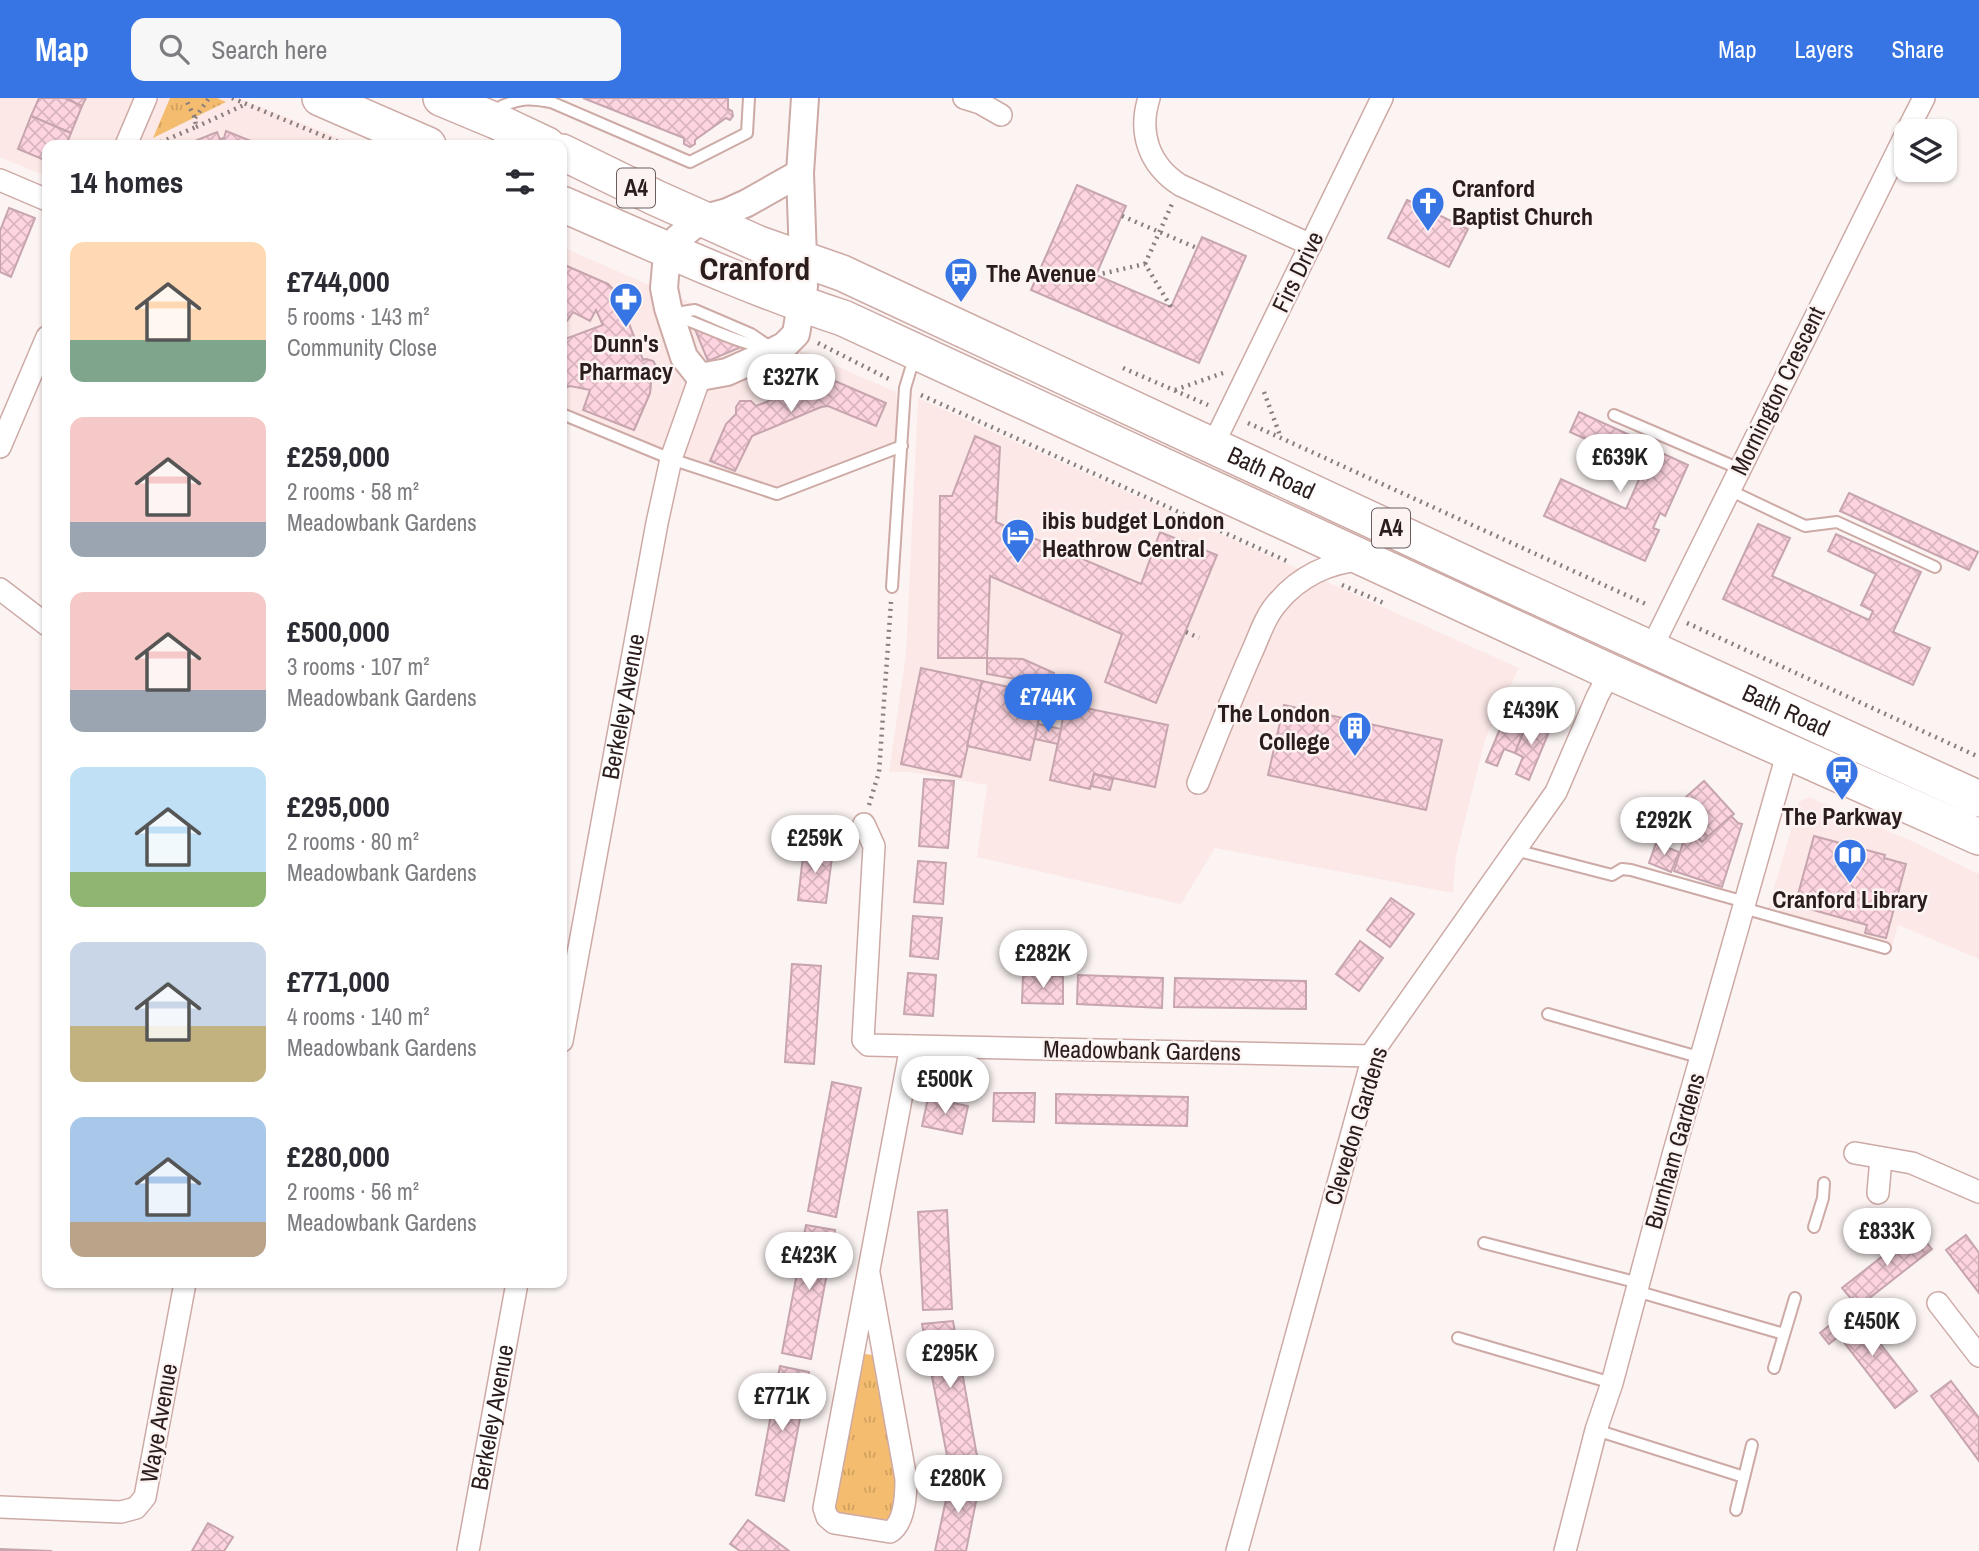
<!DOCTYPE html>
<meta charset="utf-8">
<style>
:root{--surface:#fff;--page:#f7f7f7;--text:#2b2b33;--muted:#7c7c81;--accent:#3675e3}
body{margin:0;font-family:"Archivo Narrow",sans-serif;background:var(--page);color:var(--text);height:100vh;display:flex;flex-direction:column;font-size:26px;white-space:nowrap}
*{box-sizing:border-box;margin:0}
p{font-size:23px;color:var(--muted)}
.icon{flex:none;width:38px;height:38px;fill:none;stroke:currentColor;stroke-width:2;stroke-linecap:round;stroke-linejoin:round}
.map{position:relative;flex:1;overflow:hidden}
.side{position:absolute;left:42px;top:42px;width:525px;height:1148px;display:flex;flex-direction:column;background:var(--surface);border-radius:14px;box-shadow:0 2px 5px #0004}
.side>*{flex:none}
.controls{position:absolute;left:1894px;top:21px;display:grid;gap:14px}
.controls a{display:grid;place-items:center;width:63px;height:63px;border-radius:14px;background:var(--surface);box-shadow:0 2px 5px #0004;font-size:35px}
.price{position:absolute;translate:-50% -60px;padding:0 16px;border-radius:24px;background:#fff;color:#222;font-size:23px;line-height:46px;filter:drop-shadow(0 2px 4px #0008)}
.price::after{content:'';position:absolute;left:50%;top:42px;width:21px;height:16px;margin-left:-10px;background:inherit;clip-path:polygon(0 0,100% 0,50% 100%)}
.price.selected{background:var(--accent);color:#fff}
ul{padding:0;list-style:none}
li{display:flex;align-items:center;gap:21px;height:175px;padding:0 28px}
li span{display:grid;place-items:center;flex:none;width:196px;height:140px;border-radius:14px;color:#555}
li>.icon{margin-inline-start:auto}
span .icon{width:84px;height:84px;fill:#fffc;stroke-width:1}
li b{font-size:30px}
h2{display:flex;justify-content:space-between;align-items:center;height:84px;padding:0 28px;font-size:30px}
header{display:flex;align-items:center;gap:42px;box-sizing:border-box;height:98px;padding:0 35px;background:var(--accent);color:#fff}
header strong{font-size:33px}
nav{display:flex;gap:38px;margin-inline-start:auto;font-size:24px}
.search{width:490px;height:63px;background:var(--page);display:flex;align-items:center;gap:18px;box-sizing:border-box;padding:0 24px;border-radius:14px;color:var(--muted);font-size:26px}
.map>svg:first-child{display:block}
.built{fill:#fce9e7}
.grass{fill:url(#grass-tufts)}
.building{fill:url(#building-cross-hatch);stroke:#c7a5af;stroke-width:2}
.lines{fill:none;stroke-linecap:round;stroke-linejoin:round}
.service-casing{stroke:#cdaaa6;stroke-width:14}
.minor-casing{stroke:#cdaaa6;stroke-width:24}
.tertiary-casing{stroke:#cdaaa6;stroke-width:30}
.trunk-casing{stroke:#cdaaa6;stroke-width:38}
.path{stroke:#897e7d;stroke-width:4.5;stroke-dasharray:2 5;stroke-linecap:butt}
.service{stroke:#fff;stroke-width:10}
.minor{stroke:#fff;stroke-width:21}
.tertiary{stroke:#fff;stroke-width:26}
.trunk{stroke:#fff;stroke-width:35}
.labels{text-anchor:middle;stroke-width:5;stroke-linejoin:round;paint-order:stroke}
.shield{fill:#fcf4f3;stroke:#695e5c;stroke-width:2}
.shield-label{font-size:23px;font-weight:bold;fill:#2a1d1c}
.poi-label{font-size:24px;font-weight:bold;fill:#2a1d1c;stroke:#fcf4f3;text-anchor:start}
.street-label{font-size:24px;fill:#2a1d1c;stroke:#fcf4f3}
.district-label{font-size:32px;font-weight:bold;fill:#2a1d1c;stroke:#fcf4f3}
</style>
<header>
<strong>Map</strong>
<div class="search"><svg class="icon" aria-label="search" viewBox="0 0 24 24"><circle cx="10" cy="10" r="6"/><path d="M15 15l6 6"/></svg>Search here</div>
<nav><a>Map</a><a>Layers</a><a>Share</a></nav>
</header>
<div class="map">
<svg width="1979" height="1453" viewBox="0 0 1979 1453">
<defs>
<pattern id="grass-tufts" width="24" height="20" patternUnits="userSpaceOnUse" patternTransform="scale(1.75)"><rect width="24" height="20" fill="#f4bc6f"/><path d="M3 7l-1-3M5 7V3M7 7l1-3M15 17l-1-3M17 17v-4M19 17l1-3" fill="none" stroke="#d1a160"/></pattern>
<pattern id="building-cross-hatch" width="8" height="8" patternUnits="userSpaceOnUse" patternTransform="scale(1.75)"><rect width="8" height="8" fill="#fdd4df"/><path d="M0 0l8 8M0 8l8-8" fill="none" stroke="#d9b6bf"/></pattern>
</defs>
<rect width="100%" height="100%" fill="#fcf4f3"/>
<!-- built -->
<g class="built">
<polygon points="0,0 237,0 358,47 47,47 47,79 0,59"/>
<polygon points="562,149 896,294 902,348 777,396 562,316"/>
<polygon points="918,300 1519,570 1485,642 1456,758 1453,795 1215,750 1181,806 977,759 987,687 909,674 889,674 906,555"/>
<polygon points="1809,699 1916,745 1979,776 1979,861 1898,827 1892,848 1767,814 1799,704"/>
</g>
<!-- grass -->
<g class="grass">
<polygon points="170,0 217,0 226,4 153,40"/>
<polygon points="865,1256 873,1257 875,1259 896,1381 895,1396 890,1419 883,1423 836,1415 834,1409 861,1260"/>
</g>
<!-- building -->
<g class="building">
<polygon points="39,0 65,0 82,8 71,35 31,18"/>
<polygon points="65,0 86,0 82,8"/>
<polygon points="583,0 728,0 728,11 732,13 733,18 730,22 726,20 695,42 695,46 690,49 684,46 684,40"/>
<polygon points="31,18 71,35 66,47 47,47 47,63 18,51"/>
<polygon points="226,33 251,43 249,47 222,47 220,41 224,40"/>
<polygon points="217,34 222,47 199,47 197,42"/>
<polygon points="1077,87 1126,108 1096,177 1171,209 1202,139 1246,158 1199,265 1031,192"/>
<polygon points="1407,102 1468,131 1449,169 1388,140"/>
<polygon points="9,110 35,120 11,179 0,174 0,133"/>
<polygon points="562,166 608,186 619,197 626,197 631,202 632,209 626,218 643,262 646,261 653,263 657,270 656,277 651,282 650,295 634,332 609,322 622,292 623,285 622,277 598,215 594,208 562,194"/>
<polygon points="562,166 608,186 619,197 626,197 631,202 632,209 626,218 643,262 646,261 653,263 657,270 656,277 651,282 650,295 634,332 583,312 590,292 570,288 562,291 562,244 566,243 565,241 603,227 596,212 590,223 573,214 567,223 562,226"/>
<polygon points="694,229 741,249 708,263"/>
<polygon points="808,276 815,277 820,282 835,283 886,305 876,328 828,308 821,309 752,338 735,373 710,363 726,326 736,316 736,309 740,303 751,303 756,308 800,290 802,280"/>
<polygon points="1579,314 1641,342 1640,345 1688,367 1665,418 1660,415 1653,430 1659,432 1645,463 1544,418 1561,381 1626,411 1645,368 1570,334"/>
<polygon points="975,338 1000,349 996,424 1141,486 1160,434 1217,457 1156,605 1105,584 1122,536 990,478 987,560 938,560 940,398 952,398"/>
<polygon points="1849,395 1978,454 1969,472 1840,413"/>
<polygon points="1758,426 1790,440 1772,478 1869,522 1873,513 1861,507 1876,476 1828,453 1836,436 1921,474 1893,534 1930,550 1913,587 1723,501"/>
<polygon points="987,560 1023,561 1054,575 1054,588 987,576"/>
<polygon points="921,570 982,583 961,679 901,666"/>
<polygon points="982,583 1044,597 1030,662 967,648"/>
<polygon points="1066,606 1168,627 1155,689 1094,676 1090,691 1050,682"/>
<polygon points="1284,607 1442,642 1426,712 1268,677"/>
<polygon points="1508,612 1529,620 1515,655 1504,651 1497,668 1486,664"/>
<polygon points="1529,620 1551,629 1529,682 1516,676 1523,659 1515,655"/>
<polygon points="1038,626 1061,631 1058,646 1035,641"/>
<polygon points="1094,676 1113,681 1110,692 1091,688"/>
<polygon points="924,681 954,683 948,750 919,748"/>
<polygon points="1704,683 1734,716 1708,739 1678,706"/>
<polygon points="1678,706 1708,739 1702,744 1687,728 1684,730 1669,714"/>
<polygon points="1731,718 1738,725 1742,726 1722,789 1674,773 1688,729 1702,744"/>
<polygon points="1814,738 1885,757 1884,760 1906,766 1886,840 1865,835 1867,827 1795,807"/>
<polygon points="1656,745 1679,754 1671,774 1649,765"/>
<polygon points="804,749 833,752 826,805 798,802"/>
<polygon points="918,763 946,765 943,806 914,804"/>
<polygon points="1391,800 1414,816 1390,849 1367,832"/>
<polygon points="913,818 942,820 938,861 910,858"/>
<polygon points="1360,843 1383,860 1359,893 1336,876"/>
<polygon points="792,866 821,868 814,966 785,964"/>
<polygon points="908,875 936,877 933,918 904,916"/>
<polygon points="1023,877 1063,878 1063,906 1022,905"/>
<polygon points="1078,877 1163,880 1162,910 1077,906"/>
<polygon points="1175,880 1306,883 1306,911 1174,909"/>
<polygon points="832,984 861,990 836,1119 808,1113"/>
<polygon points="994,995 1035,995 1034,1024 993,1023"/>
<polygon points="1056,996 1188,999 1187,1028 1056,1025"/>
<polygon points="928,1000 968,1008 962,1036 922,1028"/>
<polygon points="947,1112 952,1211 923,1212 918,1114"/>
<polygon points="806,1127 835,1132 811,1261 782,1255"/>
<polygon points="1916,1132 1932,1151 1858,1209 1842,1190"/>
<polygon points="1966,1137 1979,1155 1979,1195 1946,1152"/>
<polygon points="1845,1215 1851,1223 1858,1217 1917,1293 1895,1310 1839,1238 1829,1246 1820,1235"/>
<polygon points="953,1223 977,1358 948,1363 922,1226"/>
<polygon points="780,1268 809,1274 784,1403 756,1397"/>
<polygon points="1951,1283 1979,1320 1979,1363 1931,1298"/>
<polygon points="951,1378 980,1384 966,1453 935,1453"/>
<polygon points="748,1422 789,1453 740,1453 730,1446"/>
<polygon points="208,1425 233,1439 224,1453 192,1453"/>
<polygon points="0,1451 52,1453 0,1453"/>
</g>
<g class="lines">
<defs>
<g id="service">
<path d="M498 17 502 8C522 0 530 0 551 4L690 64 747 35 749 0"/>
<polyline points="670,216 695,212 751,236 773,251"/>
<path d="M673 217C704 227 734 244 766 250"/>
<polyline points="562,316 671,361 777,396 902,348"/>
<polyline points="1614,317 1740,371"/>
<polyline points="1729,392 1805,428 1837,424 1935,469"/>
<polyline points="892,489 905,290 915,257"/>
<polyline points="1515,752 1612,777 1622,771 1631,772 1745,804"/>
<polyline points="1743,810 1885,850"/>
<polyline points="1548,916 1702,960"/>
<polyline points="1814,1129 1823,1100 1824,1085"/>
<polyline points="1484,1145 1639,1185"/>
<polyline points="1636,1193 1784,1236"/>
<polyline points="1458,1240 1612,1285"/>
<polyline points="1774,1270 1795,1200"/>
<polyline points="1596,1332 1744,1379"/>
<polyline points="1736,1412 1752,1347"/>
</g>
<g id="minor">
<polyline points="964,0 980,5 1001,17"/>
<path d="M1149 0C1138 35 1149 67 1180 87L1311 147"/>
<polyline points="1907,33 1924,0"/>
<polyline points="126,47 146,0"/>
<polyline points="0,82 47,102"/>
<polyline points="1213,347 1382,0"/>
<polyline points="0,349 47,239"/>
<polyline points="0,491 47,527"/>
<polyline points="1651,551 1906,36"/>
<path d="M1198 685C1215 642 1232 599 1251 556 1259 539 1265 518 1278 504 1299 479 1329 464 1361 462"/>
<polyline points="864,726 874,748 863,942 868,947 1373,958"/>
<path id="s1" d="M562 943 657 425 671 361 700 279"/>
<polyline points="1855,1055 1912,1065 1979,1094"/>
<polyline points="1878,1095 1881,1060"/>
<path d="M869 1175 906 1381C906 1396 905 1425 890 1434L834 1425 827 1419 824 1410 911 948"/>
<polyline points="1938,1205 1979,1258"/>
<polyline points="0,1409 121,1414 136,1410 145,1399 185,1185"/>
<path id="s2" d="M468 1453 517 1185"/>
<polyline points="1237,1453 1375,951 1556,694 1597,599 1610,574"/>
<polyline points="1565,1453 1596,1332 1612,1285 1673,1057 1788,653"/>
</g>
<polyline id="tertiary" points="800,75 747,105 727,114 702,121 678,140 670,153 666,167 664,190 668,210 684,259 700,279 727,274 776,252 784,248 796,236 804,188 800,75 805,0"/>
<g id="trunk">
<polyline points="320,0 428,47"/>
<polyline points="441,0 496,23 547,47"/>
<path id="s3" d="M562 54 656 100 759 146 842 175 1496 480 1979 701"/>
<path d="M562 106C655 146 747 189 843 220L1610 574 1979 739"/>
</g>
</defs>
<!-- service casing -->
<use href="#service" class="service-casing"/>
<!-- minor casing -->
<use href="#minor" class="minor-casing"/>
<!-- tertiary casing -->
<use href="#tertiary" class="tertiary-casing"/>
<!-- trunk casing -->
<use href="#trunk" class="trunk-casing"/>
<!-- path -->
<g class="path">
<polyline points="232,0 345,47"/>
<polyline points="195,20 209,0"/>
<polyline points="196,29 246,6"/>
<polyline points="154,47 196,29 195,20 185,0"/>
<polyline points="1122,118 1197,150"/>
<polyline points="1145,166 1172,106"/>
<polyline points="1096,177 1145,166 1171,209"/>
<polyline points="818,245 891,282"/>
<polyline points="1123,270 1208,307"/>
<polyline points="1175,292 1223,275"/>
<polyline points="1264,294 1281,340"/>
<polyline points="921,297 1289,464"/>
<polyline points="1248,325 1648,507"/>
<polyline points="1342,487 1386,506"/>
<polyline points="1687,525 1979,659"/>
<polyline points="1186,534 1199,540"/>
<polyline points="869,707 879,674 891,504"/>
</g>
<!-- service -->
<use href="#service" class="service"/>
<!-- minor -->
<use href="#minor" class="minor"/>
<!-- tertiary -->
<use href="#tertiary" class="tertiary"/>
<!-- trunk -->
<use href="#trunk" class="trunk"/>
</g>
<!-- icons -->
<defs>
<symbol id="church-pin" viewBox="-11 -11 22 30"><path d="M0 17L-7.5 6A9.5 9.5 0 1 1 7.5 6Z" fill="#3675e3" stroke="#fcf4f3"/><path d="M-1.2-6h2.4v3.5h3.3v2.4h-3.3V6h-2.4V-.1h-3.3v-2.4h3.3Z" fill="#fff"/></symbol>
<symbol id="bus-pin" viewBox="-11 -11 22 30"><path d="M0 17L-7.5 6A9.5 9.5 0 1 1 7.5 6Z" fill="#3675e3" stroke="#fcf4f3"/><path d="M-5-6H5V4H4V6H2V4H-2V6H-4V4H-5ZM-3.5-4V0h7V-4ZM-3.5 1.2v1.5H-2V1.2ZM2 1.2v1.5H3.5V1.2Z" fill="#fff"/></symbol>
<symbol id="pharmacy-pin" viewBox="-11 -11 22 30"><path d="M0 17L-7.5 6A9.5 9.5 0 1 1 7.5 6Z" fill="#3675e3" stroke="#fcf4f3"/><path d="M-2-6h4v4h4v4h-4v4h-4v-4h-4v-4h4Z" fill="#fff"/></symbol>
<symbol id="hotel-pin" viewBox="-11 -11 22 30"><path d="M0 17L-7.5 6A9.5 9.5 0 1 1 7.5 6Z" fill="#3675e3" stroke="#fcf4f3"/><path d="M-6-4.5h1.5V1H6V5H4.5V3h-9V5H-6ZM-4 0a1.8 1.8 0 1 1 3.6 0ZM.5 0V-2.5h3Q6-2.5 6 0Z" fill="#fff"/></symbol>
<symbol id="building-pin" viewBox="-11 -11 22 30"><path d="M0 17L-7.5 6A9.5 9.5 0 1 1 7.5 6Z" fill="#3675e3" stroke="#fcf4f3"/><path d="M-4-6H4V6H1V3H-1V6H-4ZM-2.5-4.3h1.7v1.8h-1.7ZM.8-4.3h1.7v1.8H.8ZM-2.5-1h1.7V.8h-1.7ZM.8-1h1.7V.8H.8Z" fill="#fff"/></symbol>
<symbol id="library-pin" viewBox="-11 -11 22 30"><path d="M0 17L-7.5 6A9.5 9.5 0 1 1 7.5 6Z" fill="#3675e3" stroke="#fcf4f3"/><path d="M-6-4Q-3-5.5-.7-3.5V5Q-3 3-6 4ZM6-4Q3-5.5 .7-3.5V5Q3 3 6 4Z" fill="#fff"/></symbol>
</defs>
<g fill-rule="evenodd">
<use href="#church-pin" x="1409" y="86" width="38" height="52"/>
<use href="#bus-pin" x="942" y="157" width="38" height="52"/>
<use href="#pharmacy-pin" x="607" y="182" width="38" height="52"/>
<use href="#hotel-pin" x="999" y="418" width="38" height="52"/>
<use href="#building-pin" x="1336" y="611" width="38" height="52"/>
<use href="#bus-pin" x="1823" y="655" width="38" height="52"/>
<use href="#library-pin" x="1831" y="738" width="38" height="52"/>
</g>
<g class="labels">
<!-- shield labels -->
<g class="shield">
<rect x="617" y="70.5" width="38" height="39" rx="5"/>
<rect x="1372" y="410.5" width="38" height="39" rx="5"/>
</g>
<g class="shield-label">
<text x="636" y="98">A4</text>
<text x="1391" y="438">A4</text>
</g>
<!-- poi labels -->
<g class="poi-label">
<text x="1452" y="99">Cranford<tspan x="1452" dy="28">Baptist Church</tspan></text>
<text x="986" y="184">The Avenue</text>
<text x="626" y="254" text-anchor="middle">Dunn's<tspan x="626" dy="28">Pharmacy</tspan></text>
<text x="1042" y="431">ibis budget London<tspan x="1042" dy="28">Heathrow Central</tspan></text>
<text x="1330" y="624" text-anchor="end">The London<tspan x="1330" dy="28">College</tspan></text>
<text x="1842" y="727" text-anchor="middle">The Parkway</text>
<text x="1850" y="810" text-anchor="middle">Cranford Library</text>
</g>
<!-- street labels -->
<g class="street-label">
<text transform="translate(1298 174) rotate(-64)" y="8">Firs Drive</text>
<text transform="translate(1778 293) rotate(-64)" y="8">Mornington Crescent</text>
<text dy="8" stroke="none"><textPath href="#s3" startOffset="779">Bath Road</textPath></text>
<text dy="8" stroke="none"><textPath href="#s1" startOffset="340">Berkeley Avenue</textPath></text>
<text dy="8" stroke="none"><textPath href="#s3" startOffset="1346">Bath Road</textPath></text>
<text transform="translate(1142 953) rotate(1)" y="8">Meadowbank Gardens</text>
<text transform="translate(1356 1028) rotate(-73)" y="8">Clevedon Gardens</text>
<text transform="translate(1675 1053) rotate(-74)" y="8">Burnham Gardens</text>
<text dy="8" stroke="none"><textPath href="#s2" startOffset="136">Berkeley Avenue</textPath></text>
<text transform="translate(159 1325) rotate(-80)" y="8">Waye Avenue</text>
</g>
<!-- district labels -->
<g class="district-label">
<text x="755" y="182">Cranford</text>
</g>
</g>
</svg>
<div class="controls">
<a><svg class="icon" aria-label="layers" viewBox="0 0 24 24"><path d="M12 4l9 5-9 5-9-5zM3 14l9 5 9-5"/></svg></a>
</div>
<b class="price" style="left:791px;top:316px">£327K</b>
<b class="price" style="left:1620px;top:396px">£639K</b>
<b class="price selected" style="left:1048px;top:636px">£744K</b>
<b class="price" style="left:1531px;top:649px">£439K</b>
<b class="price" style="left:1664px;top:759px">£292K</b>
<b class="price" style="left:815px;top:777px">£259K</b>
<b class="price" style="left:1043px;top:892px">£282K</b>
<b class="price" style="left:945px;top:1018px">£500K</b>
<b class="price" style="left:1887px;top:1170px">£833K</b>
<b class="price" style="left:809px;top:1194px">£423K</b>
<b class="price" style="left:1872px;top:1260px">£450K</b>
<b class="price" style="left:950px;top:1292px">£295K</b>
<b class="price" style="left:782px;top:1335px">£771K</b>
<b class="price" style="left:958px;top:1417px">£280K</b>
<section class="side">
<h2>14 homes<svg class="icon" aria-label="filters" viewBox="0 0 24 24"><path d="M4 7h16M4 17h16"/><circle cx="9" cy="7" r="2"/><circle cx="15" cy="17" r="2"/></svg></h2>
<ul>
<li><span style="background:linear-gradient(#ffd9b3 70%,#7fa58c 0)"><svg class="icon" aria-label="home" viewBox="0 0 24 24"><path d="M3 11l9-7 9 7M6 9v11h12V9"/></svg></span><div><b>£744,000</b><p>5 rooms · 143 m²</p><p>Community Close</p></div></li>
<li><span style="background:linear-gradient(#f6c9c9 75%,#9aa5b1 0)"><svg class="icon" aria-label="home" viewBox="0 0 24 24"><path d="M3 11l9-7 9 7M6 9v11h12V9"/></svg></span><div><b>£259,000</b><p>2 rooms · 58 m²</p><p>Meadowbank Gardens</p></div></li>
<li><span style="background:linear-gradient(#f6c9c9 70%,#9aa5b1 0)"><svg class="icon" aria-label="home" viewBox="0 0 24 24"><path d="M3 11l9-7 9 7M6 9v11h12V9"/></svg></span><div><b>£500,000</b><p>3 rooms · 107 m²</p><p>Meadowbank Gardens</p></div></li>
<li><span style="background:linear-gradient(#bfe0f5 75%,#8fb573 0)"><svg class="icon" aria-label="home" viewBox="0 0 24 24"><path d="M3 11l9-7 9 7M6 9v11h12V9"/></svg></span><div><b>£295,000</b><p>2 rooms · 80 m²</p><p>Meadowbank Gardens</p></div></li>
<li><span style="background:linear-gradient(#c9d6e8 60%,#c2b280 0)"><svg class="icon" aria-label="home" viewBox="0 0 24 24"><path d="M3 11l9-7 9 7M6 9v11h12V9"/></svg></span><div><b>£771,000</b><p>4 rooms · 140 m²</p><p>Meadowbank Gardens</p></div></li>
<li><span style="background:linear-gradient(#a9c7e8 75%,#b9a48a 0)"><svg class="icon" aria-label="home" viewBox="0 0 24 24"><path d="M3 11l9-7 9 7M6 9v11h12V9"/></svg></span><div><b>£280,000</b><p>2 rooms · 56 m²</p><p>Meadowbank Gardens</p></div></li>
</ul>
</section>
</div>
